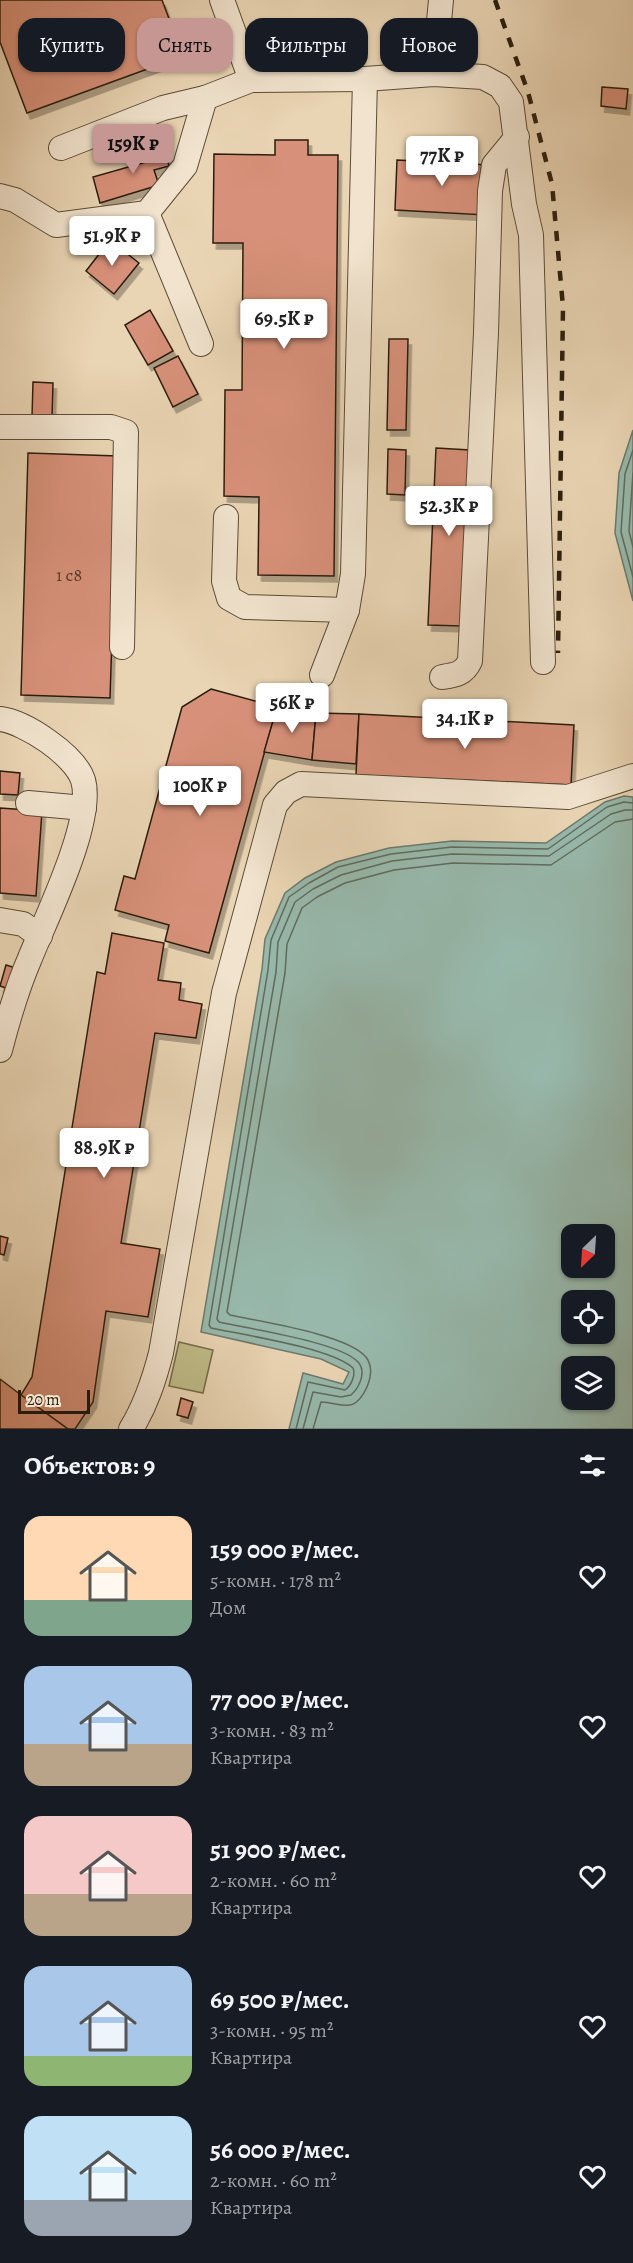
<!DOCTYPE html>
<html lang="ru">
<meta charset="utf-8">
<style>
:root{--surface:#171b24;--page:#242831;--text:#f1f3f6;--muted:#9ea1a6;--accent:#c59692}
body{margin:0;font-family:Alegreya,serif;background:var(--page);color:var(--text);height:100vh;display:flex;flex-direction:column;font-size:22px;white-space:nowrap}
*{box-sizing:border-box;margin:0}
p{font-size:20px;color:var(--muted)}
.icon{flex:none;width:33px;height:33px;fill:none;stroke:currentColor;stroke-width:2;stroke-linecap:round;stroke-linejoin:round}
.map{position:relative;height:1429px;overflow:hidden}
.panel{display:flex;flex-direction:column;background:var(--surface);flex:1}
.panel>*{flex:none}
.top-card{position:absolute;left:18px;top:18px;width:597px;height:54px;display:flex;gap:12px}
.needle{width:39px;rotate:205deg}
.buttons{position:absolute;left:561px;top:1224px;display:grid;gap:12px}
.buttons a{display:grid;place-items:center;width:54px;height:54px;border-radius:12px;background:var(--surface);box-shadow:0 2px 4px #0004;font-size:30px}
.scale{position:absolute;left:18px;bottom:15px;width:72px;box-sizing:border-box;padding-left:6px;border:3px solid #2b1e0d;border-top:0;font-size:16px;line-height:21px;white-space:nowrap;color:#2b1e0d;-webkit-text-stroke:4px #f1e3ce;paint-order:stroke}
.price{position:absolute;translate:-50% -51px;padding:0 14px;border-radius:6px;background:#fff;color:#222;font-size:20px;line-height:39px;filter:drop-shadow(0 2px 3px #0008)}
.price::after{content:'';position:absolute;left:50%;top:36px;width:18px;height:14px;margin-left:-9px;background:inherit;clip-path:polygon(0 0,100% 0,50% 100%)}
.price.on{background:var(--accent);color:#111}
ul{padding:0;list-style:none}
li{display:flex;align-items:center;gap:18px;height:150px;padding:0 24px}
li span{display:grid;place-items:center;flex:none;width:168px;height:120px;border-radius:18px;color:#555}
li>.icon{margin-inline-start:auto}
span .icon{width:72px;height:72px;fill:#fffc;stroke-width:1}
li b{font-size:26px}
h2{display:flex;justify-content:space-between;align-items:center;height:72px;padding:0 24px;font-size:26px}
.chip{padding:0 21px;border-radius:18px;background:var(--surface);box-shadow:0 2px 4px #0004;font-size:21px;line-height:54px}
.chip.on{background:var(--accent);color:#111}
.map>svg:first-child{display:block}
.green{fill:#bfbb87;stroke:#756c4a;stroke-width:1.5}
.water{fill:#97b8ab;stroke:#6c7a6c;stroke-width:1.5;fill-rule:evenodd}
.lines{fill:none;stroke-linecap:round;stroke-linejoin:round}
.shore{stroke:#616b5c;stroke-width:1.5}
.building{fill:#d79079;stroke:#2b1e0d;stroke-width:1.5;filter:url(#shadow)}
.minor-casing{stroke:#5a4c36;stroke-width:26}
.minor{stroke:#f1e3ce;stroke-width:24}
.rail{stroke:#2b1e0d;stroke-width:4.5;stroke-dasharray:10 10;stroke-linecap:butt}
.labels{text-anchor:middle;stroke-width:4.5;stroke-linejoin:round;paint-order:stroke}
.number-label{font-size:18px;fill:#563a28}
</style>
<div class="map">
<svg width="633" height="1429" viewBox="0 0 633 1429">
<defs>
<filter id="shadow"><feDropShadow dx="3.5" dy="6" stdDeviation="0" flood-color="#0004"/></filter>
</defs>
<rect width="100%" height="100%" fill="#e9d4b3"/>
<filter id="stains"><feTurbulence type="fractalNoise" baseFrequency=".00333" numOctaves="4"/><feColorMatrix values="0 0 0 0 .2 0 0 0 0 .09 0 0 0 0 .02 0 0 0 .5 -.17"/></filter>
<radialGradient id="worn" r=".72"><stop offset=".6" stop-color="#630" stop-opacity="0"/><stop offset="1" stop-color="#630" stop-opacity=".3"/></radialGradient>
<!-- green -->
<polygon class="green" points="179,1342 213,1350 203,1393 169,1386"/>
<!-- water -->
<g class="water">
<polygon points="633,430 633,601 615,533 619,473"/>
<path d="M624 796 633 797V1429H289L303 1373 343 1384 349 1372 321 1359 201 1332 262 969 265 939 285 893 305 878 336 862 389 848 452 841 546 843 605 802ZM604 1234V1268H572V1234ZM604 1300V1334H572V1300ZM604 1366V1400H572V1366Z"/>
</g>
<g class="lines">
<!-- shore -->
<g class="shore">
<polyline points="633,450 625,474 621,532 633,577"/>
<polyline points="633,473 629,531 633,547"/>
<path d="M296 1429 308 1382 345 1390C351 1386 356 1375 353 1368 331 1348 244 1335 211 1328L209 1325 268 970 271 940 289 897 309 883 338 867 391 854 452 847 548 849 607 807 624 802 633 803"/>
<path d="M303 1429 313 1392 341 1397 351 1395C359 1388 367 1372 358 1362 340 1342 249 1329 219 1322L217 1319 276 972 278 942 295 902 313 889 341 875 392 861 452 854 549 856 611 814 625 810H633"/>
<path d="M313 1429 321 1402C343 1403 354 1415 367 1387 371 1377 373 1367 366 1357 346 1334 261 1322 230 1315L227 1312 285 973 287 944 302 908 317 897 345 883 394 870 453 863 551 865 615 822 633 819"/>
</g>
</g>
<!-- building -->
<g class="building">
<polygon points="0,0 162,0 183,56 27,113 0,42"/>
<polygon points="602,87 628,89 626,109 601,106"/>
<polygon points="275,140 308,140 308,155 338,155 334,576 258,575 259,497 224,496 225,390 242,390 243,243 213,243 214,154 275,155"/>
<polygon points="162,141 169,166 154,170 159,185 100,203 93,177 146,162 141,147"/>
<polygon points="397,160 489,165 486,215 395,210"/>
<polygon points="110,240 139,263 114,294 86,271"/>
<polygon points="150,310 173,351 148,365 125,325"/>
<polygon points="389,339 408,339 406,430 387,430"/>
<polygon points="178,356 198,394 173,407 154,368"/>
<polygon points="33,382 53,383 52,418 32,417"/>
<polygon points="436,448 470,450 462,626 428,625"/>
<polygon points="388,449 406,450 405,495 387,494"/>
<polygon points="28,453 118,456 110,698 21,695"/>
<polygon points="211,689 277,707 209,953 165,941 169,925 115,910 124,876 135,879 182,707"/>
<polygon points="277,707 316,713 312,760 264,752"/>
<polygon points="316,713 359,714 356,764 312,760"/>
<polygon points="359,714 574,725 571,785 356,775"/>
<polygon points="0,771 20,773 18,795 0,794"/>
<polygon points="0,808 42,811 36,896 0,893"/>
<polygon points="112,933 164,943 158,980 181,983 179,1000 202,1004 196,1038 155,1033 121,1243 160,1249 148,1317 106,1311 93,1402 75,1429 68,1429 21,1395 32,1377 97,972 105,974"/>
<polygon points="6,965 19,969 12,990 0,986"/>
<polygon points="0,1236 8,1238 4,1255 0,1254"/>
<polygon points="0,1379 21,1395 68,1429 0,1429"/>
<polygon points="181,1398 193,1402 188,1418 177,1415"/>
</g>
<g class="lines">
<defs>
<g id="minor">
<polyline points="222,0 251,80"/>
<polyline points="434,74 441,0"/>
<polyline points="61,148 163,108 205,98"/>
<polyline points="0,196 15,200 56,225 147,213 185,166 205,98 251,80 365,79 434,74 483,77 500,86 511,102 524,204 531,235 543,662"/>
<polyline points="147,213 201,344"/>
<polyline points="0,427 111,427 126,432 122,647"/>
<polyline points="226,517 224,581 229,598 245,607 347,610"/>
<polyline points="322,675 347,610 353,574 365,79"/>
<path d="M442 677C455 675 464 674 470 661L486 333 490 191 494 165 517 137"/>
<path d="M0 719C25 722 75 755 83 780 95 820 46 918 30 958 17 988 8 1019 0 1050"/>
<polyline points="28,803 84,808"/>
<polyline points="0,920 23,924 40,936"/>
<path d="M131 1429C146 1405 154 1380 161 1353L224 993 275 805 286 792 301 784 568 797 633 776"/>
</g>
</defs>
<!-- minor casing -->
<use href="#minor" class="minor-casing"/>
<!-- minor -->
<use href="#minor" class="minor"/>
<!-- rail -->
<polyline class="rail" points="495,0 528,92 552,184 563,307 558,653"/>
</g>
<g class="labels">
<!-- number labels -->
<g class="number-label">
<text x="69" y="581">1 с8</text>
</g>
</g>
<rect width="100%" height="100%" filter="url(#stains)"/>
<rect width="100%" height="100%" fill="url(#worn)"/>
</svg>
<div class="buttons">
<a><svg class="needle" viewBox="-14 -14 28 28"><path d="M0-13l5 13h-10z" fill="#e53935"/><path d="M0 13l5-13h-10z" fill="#9ea1a6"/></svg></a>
<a><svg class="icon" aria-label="locate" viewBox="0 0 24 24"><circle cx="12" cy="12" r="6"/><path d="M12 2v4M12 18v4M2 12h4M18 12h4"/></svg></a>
<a><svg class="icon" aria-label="layers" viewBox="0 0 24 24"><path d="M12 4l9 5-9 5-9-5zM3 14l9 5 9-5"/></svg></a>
</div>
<div class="scale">20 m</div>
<b class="price on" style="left:133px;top:175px">159K ₽</b>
<b class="price" style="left:442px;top:187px">77K ₽</b>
<b class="price" style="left:112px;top:267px">51.9K ₽</b>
<b class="price" style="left:284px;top:350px">69.5K ₽</b>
<b class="price" style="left:449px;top:537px">52.3K ₽</b>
<b class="price" style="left:292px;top:734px">56K ₽</b>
<b class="price" style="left:465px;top:750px">34.1K ₽</b>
<b class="price" style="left:200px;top:817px">100K ₽</b>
<b class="price" style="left:104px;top:1179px">88.9K ₽</b>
<div class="top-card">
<a class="chip">Купить</a>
<a class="chip on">Снять</a>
<a class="chip">Фильтры</a>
<a class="chip">Новое</a>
</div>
</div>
<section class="panel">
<h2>Объектов: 9<svg class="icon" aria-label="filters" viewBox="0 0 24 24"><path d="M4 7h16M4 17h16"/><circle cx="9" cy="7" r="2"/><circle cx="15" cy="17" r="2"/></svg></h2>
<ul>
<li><span style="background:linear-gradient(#ffd9b3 70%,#7fa58c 0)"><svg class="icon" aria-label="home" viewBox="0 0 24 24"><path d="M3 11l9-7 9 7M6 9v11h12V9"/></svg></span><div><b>159 000 ₽/мес.</b><p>5-комн. · 178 m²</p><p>Дом</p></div><svg class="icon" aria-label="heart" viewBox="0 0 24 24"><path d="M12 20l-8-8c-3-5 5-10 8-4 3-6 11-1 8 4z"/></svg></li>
<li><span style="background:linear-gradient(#a9c7e8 65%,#b9a48a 0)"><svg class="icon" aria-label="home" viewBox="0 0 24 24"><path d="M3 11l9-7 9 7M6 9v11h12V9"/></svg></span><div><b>77 000 ₽/мес.</b><p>3-комн. · 83 m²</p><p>Квартира</p></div><svg class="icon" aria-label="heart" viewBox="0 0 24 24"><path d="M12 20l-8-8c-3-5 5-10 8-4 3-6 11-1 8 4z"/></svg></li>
<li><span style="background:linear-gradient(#f6c9c9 65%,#b9a48a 0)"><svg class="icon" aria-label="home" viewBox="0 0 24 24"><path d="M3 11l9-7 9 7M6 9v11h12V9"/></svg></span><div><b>51 900 ₽/мес.</b><p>2-комн. · 60 m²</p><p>Квартира</p></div><svg class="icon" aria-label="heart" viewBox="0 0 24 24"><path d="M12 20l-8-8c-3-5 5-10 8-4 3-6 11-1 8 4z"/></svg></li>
<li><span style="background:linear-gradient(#a9c7e8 75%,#8fb573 0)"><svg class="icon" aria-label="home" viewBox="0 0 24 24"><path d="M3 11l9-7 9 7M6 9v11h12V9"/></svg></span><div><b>69 500 ₽/мес.</b><p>3-комн. · 95 m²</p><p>Квартира</p></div><svg class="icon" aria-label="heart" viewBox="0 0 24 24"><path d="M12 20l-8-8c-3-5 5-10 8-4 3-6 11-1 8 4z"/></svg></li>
<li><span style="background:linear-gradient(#bfe0f5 70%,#9aa5b1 0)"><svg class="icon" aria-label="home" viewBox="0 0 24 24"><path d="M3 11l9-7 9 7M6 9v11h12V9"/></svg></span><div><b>56 000 ₽/мес.</b><p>2-комн. · 60 m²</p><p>Квартира</p></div><svg class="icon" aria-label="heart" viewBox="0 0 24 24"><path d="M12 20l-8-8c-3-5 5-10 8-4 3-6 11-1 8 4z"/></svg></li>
</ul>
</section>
